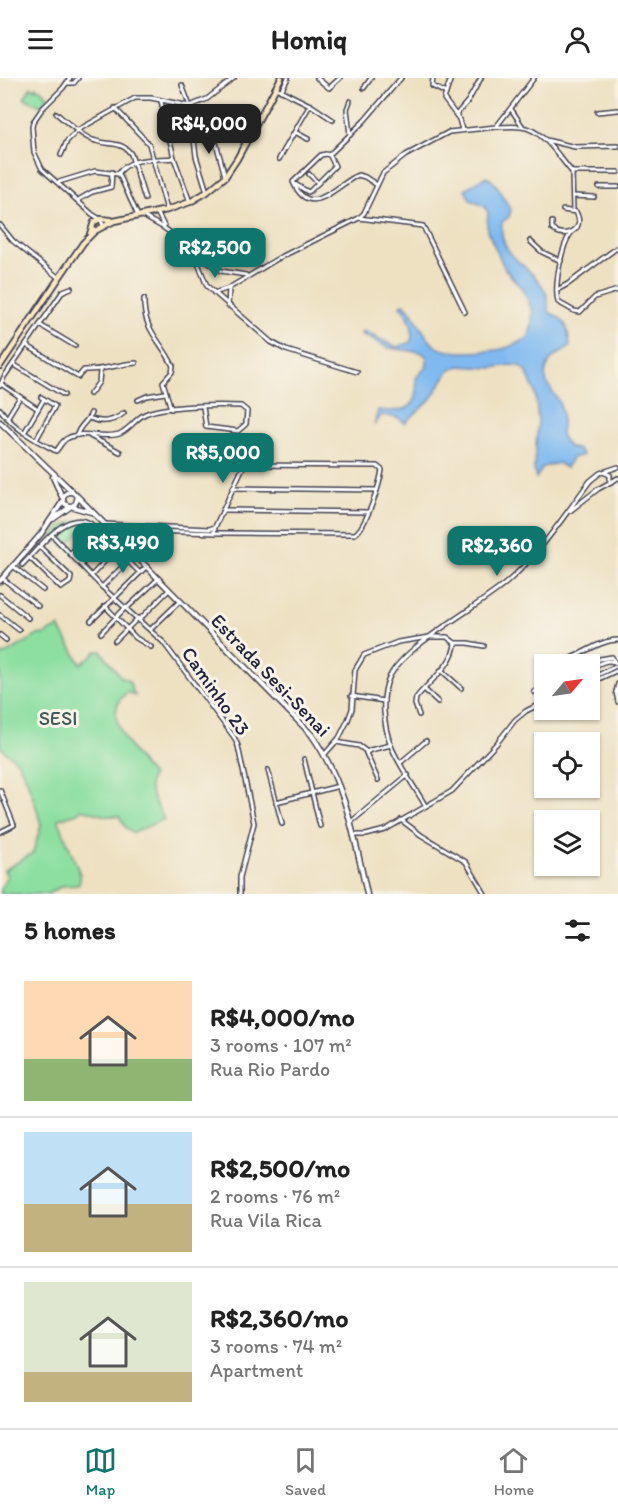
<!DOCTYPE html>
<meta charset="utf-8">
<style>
:root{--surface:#fff;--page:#f6f6f6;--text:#222;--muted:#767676;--line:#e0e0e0;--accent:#0f766e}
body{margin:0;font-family:Itim,sans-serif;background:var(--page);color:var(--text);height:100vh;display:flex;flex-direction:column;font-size:22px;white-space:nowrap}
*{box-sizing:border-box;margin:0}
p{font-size:20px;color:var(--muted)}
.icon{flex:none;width:33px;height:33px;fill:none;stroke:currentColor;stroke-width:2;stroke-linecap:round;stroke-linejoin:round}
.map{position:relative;height:816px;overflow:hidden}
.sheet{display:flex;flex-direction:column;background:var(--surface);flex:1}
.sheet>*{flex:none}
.needle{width:39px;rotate:61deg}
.fabs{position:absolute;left:534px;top:576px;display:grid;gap:12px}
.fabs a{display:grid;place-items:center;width:66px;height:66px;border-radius:0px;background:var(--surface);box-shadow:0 2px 4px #0004;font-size:30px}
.price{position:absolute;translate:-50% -51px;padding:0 14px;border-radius:12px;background:var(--accent);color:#fff;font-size:20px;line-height:39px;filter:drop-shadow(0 2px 3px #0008)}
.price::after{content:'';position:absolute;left:50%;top:36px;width:18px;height:14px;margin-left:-9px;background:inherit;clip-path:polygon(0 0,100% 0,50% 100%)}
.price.selected{background:#222;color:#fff}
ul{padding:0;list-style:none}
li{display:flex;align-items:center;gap:18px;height:150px;padding:0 24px}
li+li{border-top:2px solid var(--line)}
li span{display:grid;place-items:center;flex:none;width:168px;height:120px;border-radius:0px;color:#555}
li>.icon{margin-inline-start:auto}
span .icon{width:72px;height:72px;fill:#fffc;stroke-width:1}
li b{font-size:26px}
h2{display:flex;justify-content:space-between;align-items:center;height:72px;padding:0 24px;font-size:26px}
header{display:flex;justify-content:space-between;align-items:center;height:78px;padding:0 24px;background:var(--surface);font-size:27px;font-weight:700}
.tabs{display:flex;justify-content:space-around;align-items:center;height:84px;border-top:2px solid var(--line);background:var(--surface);font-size:16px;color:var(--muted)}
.tabs a{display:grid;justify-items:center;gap:3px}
.tabs .selected{color:var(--accent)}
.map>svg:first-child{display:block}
.green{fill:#8cdfa1;stroke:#57806e;stroke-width:1.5}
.water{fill:#7fb9f0;stroke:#506e96;stroke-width:1.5}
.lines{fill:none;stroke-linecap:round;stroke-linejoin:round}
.minor-casing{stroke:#413f4f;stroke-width:6}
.tertiary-casing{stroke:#413f4f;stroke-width:7}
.secondary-casing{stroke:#413f4f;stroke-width:8}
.minor{stroke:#fff;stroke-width:3}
.tertiary{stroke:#fff;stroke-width:4}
.secondary{stroke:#f8e8c3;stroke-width:4.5}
.labels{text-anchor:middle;stroke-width:6;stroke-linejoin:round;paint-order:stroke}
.street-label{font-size:20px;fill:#22223b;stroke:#f7f3e8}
.park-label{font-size:20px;fill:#425b5a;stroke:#f7f3e8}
</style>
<header><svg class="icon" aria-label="menu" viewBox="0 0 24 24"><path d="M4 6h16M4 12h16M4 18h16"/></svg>Homiq<svg class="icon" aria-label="person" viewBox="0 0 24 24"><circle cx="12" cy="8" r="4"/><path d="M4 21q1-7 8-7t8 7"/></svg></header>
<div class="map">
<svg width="618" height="816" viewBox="0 0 618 816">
<rect width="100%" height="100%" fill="#f7f3e8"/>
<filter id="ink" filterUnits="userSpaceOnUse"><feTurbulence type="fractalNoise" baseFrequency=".0167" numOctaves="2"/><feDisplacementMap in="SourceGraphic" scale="12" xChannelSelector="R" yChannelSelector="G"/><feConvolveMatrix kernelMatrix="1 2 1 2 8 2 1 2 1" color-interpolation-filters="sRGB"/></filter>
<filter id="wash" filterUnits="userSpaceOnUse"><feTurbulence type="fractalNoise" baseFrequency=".008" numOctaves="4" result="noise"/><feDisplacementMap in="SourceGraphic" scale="24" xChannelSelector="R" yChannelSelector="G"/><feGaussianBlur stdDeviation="1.35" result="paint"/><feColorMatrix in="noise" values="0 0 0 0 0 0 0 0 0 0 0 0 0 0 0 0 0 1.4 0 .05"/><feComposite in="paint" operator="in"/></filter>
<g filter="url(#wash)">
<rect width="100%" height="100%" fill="#eee1c2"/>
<!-- green -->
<g class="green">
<polygon points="31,9 35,11 36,9 45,14 44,16 48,18 41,28 24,20"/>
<path d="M81 443 87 447 65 469 53 457C62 447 67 444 81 443Z"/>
<path d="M59 549 81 586 97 573H101L121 599 129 603 135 618 128 614C96 635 138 680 152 698 144 711 158 728 164 741L133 755 126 750 119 738H106L82 731 77 735 58 741 80 796V803L78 807 62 808 48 816H1V811L7 798 4 792 33 775 41 747 37 732 27 702 18 684 0 669V579L40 556 44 557Z"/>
</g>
<!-- water -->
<path class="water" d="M486 98C500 106 502 120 511 132L509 139 502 144C497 182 534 186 546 215 548 220 548 228 549 234 567 243 568 248 570 268 565 275 556 275 551 282 538 302 550 307 559 324 564 335 562 345 561 357L569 369 579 372 583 377 572 380 566 390 558 385 543 389 536 400 534 392 538 343 535 314 526 293 519 288 511 287 491 290 459 288 449 293 430 322 405 345 398 340 382 337 374 347 378 332C391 333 411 336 416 319 418 314 416 306 416 300L427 288V279L421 274 388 270 361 256 363 253 396 269 410 265C416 251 410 239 400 228L404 226C417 237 421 255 434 267 445 277 482 274 497 272 508 270 519 265 528 260L531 250 533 234 523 212 505 191 487 152 488 134 484 128 470 122 465 111Z"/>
</g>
<g filter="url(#ink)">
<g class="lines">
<defs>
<g id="minor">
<polyline points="70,0 63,10 42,31 33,44 32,49 34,74 42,91 92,136 100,141 103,147"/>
<polyline points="317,0 329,10 340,0"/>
<polyline points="433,0 432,8 446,15"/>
<polyline points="451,0 444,21 459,41 462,52"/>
<polyline points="67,5 74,5 78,0"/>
<polyline points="182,7 190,28 196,78 207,114"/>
<polyline points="276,10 312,28 333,42"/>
<polyline points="364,10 371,0"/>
<polyline points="281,13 288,0"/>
<polyline points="161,23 174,80 190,124"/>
<polyline points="115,30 149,66 167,132"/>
<polyline points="511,31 523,49"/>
<polyline points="597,34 618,32"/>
<path d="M56 35C65 43 85 61 96 63 109 67 122 63 131 76L145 121"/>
<polyline points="456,37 468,23 481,0"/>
<path d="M496 49C504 49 513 48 521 49 543 51 559 79 572 94"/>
<polyline points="212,50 225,98"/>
<polyline points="295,54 308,61"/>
<polyline points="350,57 347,31 350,23"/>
<polyline points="546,62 575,69 618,68"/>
<polyline points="61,77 67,63 78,52 135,20 151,20 190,28 207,21 234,0"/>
<polyline points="279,81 310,27"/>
<polyline points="572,94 618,94"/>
<polyline points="572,94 573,133"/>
<path d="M118 96C130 78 156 82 174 80"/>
<polyline points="119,96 138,138"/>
<polyline points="309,96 318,105"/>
<polyline points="59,104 95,93 118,96"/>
<polyline points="295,106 308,114 310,113 335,88 330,78"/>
<path d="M377 107 365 99 358 97C334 109 310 142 293 104L321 77 326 76 329 77 364 43 401 0"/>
<polyline points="599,109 618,109"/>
<polyline points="573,118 594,119"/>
<polyline points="78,122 92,114 111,109 112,94"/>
<polyline points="157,134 164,148"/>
<polyline points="141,137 164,150 186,166 194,175 207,208 271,264 286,272 357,294"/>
<polyline points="359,140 423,148 465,234"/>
<path d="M552 144V151C565 162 586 152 576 134L563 132"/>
<polyline points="0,147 13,163 59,200"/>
<path d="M571 155C561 168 554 209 558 224L574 233 580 234 595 219 618 212"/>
<polyline points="530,163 542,174 561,183"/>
<polyline points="195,176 221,193 246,197"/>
<polyline points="557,212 568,206 618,169"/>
<polyline points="214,215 229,210 277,181 359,140 364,135 383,95 406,77 449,54 496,49 534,0"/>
<path d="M144 221C143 253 161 262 173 288L172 294 163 304 171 331"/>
<polyline points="228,228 229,210"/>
<polyline points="40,247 75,268"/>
<path d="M26 267 78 299 84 292C102 293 118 286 136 285"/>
<polyline points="13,286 64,317"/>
<polyline points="1,306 38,331"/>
<polyline points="0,308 4,299 63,213 71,210"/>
<polyline points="90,316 99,304 100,293"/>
<polyline points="138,322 147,318 165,315"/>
<path d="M0 331C14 351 35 362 56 373 60 369 62 362 68 360 83 352 103 361 119 356 129 352 135 341 145 336 164 327 219 327 241 328L247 333 246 346 238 353 206 349 203 329"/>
<polyline points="7,340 20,319"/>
<path d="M89 340C102 346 113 344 124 335"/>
<polyline points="24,355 44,321"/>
<path d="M77 357C79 347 88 344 91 335"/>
<polyline points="90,358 120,374"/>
<polyline points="36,362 55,328 41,319"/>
<polyline points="603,394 610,397 610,404"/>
<polyline points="233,410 377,412"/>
<polyline points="224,432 368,434"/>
<polyline points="570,433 598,411 618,400"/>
<polyline points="104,446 209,451 215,449"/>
<path d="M111 452 220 455 355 456C366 449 380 406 382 392L377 388 244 387 215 449 214 455"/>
<polyline points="52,457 102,509 163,564 234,659 238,668 254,745 240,799 240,816"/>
<polyline points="70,476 95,451"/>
<polyline points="30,480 61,510 70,504 71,499 40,469"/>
<path d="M22 487C38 472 65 431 90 445L140 495"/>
<polyline points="81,487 105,461"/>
<polyline points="13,488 43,512"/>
<polyline points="91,498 116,471"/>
<polyline points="2,500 38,528"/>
<polyline points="102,509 128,483"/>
<polyline points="0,517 28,540"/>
<polyline points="105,528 136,560 151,569"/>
<polyline points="127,530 158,501"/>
<polyline points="0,537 19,552"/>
<polyline points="140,541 169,512"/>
<polyline points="91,543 146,489"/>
<polyline points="151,551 180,523"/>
<polyline points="101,555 126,529"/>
<polyline points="0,557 6,562"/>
<polyline points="115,563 138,540"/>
<path d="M563 583C581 578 599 562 618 562"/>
<polyline points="589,586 600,581 612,579 614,583"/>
<path d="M590 591C598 586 609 579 618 586"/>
<polyline points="441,592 461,610"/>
<polyline points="590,601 618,587"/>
<polyline points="590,605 618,592"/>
<polyline points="424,611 438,624"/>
<polyline points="534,614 544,607"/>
<polyline points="616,614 618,606"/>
<polyline points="618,614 616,614 618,624"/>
<polyline points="351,618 384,623"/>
<polyline points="542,620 544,619"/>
<path d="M419 637 415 626 416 620C429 603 454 587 455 565"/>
<polyline points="336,664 359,668 367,674"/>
<polyline points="325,676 339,660 348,642 352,631 355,592 364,577 398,564 430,559 447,559 455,565 468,565 484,568"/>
<polyline points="304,681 320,748"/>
<polyline points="400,685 426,663"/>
<polyline points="268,692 282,746"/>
<polyline points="378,702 366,675 370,672 391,667"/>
<polyline points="0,712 14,747 0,754"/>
<polyline points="276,724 339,708"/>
<path d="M425 727C414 708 400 689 391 668 384 648 380 620 389 600 404 567 476 531 506 505 539 477 564 438 590 403L600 395 618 389"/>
<polyline points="401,742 421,757 466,784 485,816"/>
<polyline points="351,744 408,697"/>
<polyline points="353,757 366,757 385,752 452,713 497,665 515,642 526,633 544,624"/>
</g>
<g id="tertiary">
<polyline points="0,344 73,414"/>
<polyline points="53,399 62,419"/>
<circle cx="70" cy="421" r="7"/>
<path d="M77 418 311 656C346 706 354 758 367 816"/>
<polyline points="73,429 91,434"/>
<polyline points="53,441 70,429"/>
<polyline points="0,503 41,456 63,423"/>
</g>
<g id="secondary">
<polyline points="90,156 94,144 100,141 111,142"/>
<polyline points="0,288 59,200 83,165 95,153 114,143 167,132 190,124 207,114 225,99 237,81 281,0"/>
</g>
</defs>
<!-- minor casing -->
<use href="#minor" class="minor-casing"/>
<!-- tertiary casing -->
<use href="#tertiary" class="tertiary-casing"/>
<!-- secondary casing -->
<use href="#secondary" class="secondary-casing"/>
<!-- minor -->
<use href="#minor" class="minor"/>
<!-- tertiary -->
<use href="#tertiary" class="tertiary"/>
<!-- secondary -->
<use href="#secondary" class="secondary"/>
</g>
</g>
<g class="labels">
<!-- street labels -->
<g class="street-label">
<text transform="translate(271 597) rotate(46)" y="7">Estrada Sesi-Senai</text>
<text transform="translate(216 613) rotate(55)" y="7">Caminho 23</text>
</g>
<!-- park labels -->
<g class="park-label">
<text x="58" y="647">SESI</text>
</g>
</g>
</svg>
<div class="fabs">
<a><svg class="needle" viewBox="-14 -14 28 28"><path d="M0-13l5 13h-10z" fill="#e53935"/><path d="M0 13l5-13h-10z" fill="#767676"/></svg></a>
<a><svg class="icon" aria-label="locate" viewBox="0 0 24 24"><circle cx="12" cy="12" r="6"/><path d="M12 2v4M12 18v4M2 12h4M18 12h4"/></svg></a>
<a><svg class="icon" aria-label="layers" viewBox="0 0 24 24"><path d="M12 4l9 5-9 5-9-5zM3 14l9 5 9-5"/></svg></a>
</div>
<b class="price selected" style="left:209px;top:77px">R$4,000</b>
<b class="price" style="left:215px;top:201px">R$2,500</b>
<b class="price" style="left:223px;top:406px">R$5,000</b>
<b class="price" style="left:123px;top:496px">R$3,490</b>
<b class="price" style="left:497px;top:499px">R$2,360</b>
</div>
<section class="sheet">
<h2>5 homes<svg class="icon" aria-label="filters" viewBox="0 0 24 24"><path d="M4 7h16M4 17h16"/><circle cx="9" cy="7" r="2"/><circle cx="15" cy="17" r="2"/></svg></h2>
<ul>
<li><span style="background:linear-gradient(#ffd9b3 65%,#8fb573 0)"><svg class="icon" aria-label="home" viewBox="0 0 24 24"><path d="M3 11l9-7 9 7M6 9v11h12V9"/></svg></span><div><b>R$4,000/mo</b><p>3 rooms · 107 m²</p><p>Rua Rio Pardo</p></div></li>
<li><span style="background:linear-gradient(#bfe0f5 60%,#c2b280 0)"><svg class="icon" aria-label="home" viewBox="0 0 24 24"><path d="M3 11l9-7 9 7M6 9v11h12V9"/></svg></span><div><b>R$2,500/mo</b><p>2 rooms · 76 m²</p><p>Rua Vila Rica</p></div></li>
<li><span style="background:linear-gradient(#dfe7d0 75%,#c2b280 0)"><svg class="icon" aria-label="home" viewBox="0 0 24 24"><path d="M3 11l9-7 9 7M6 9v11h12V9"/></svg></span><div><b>R$2,360/mo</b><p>3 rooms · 74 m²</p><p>Apartment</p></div></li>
</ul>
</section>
<nav class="tabs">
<a class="selected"><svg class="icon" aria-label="map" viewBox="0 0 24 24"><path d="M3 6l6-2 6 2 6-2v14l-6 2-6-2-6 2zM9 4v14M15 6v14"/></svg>Map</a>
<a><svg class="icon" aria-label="saved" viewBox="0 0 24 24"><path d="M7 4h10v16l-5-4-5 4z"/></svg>Saved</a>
<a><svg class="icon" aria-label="home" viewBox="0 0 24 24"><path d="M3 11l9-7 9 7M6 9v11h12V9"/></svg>Home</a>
</nav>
